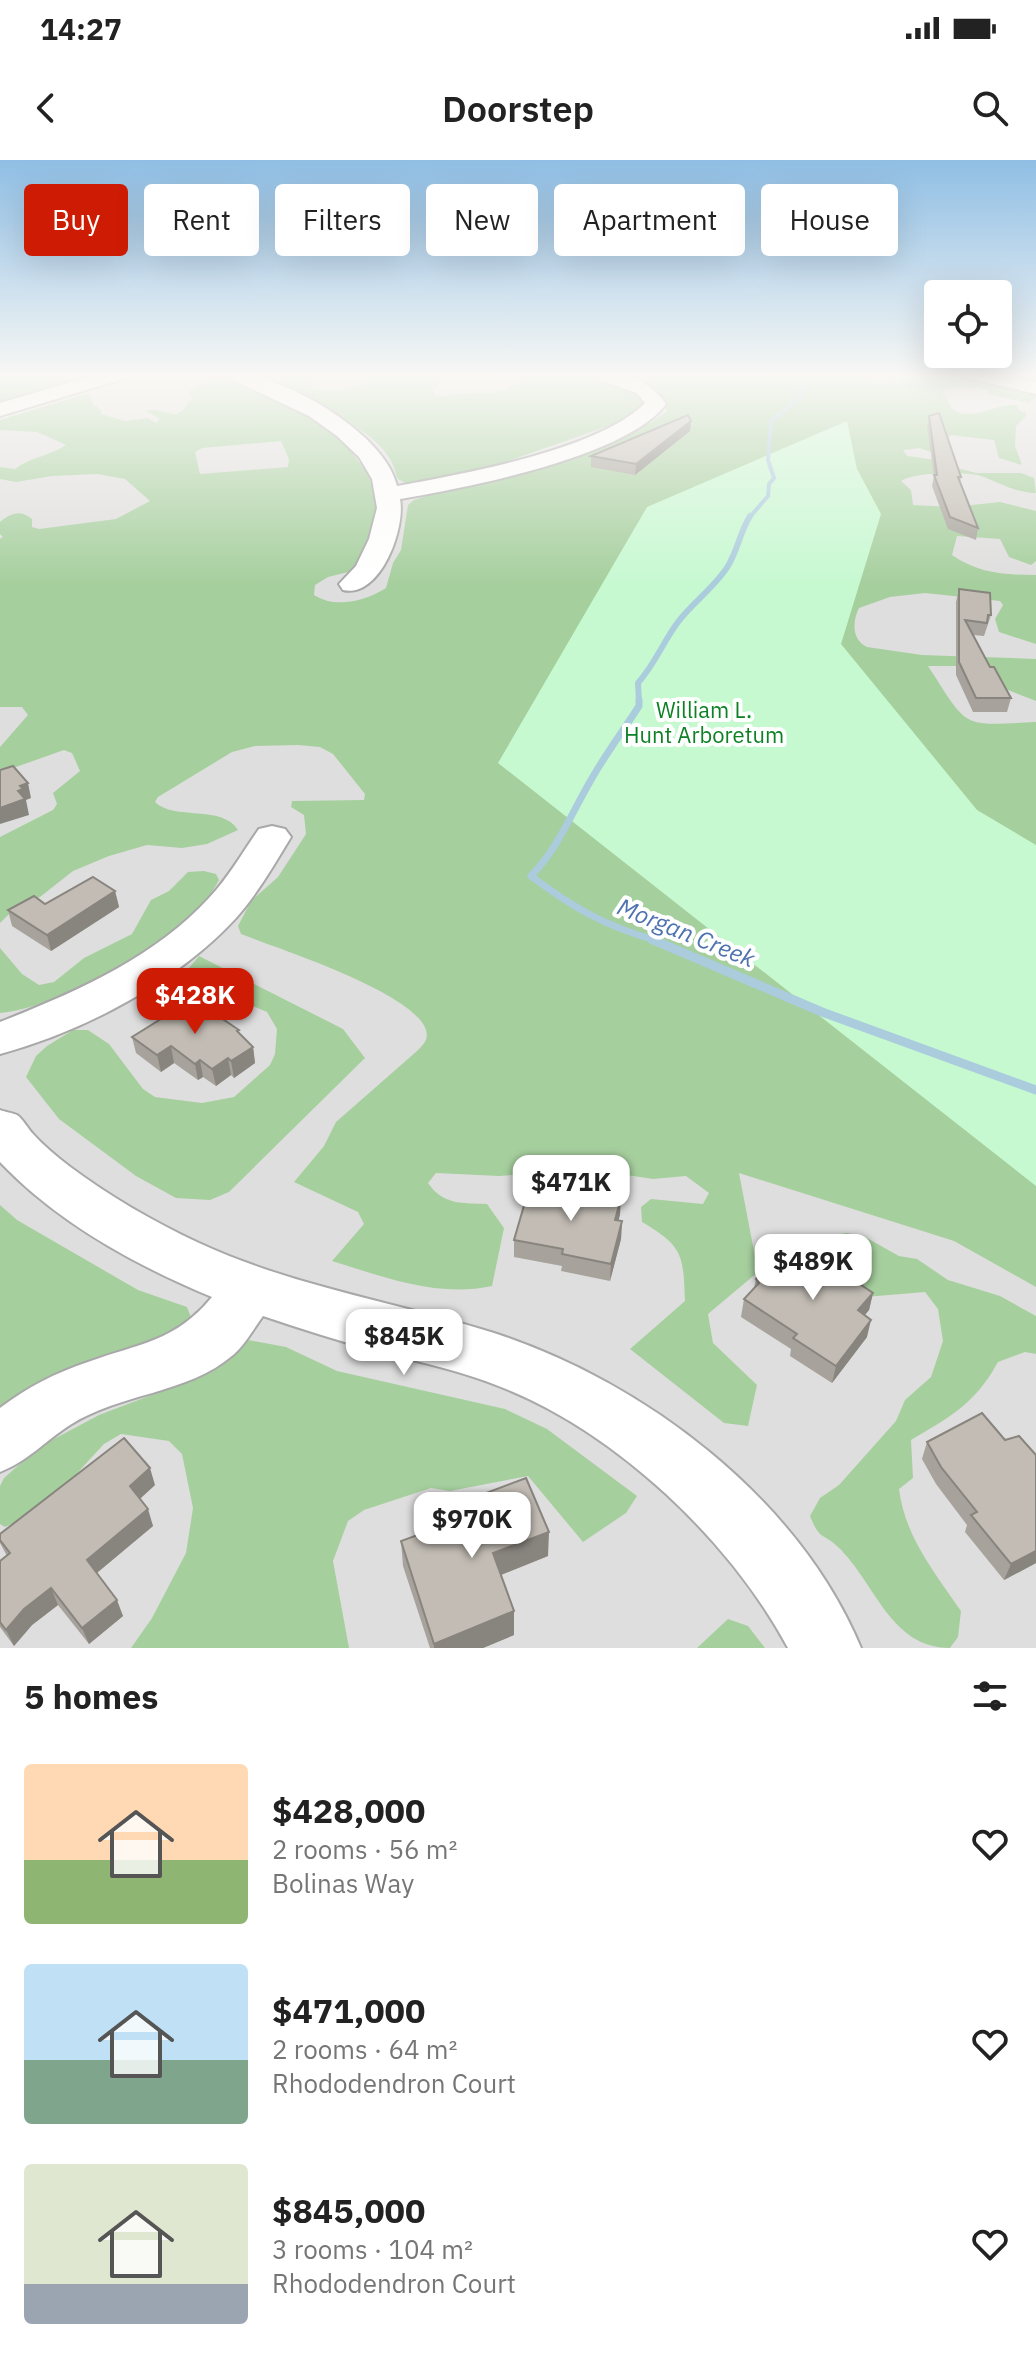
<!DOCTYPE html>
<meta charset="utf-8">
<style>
:root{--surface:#fff;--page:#f2f2f2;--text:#222;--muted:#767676;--accent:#ce1c04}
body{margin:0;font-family:"IBM Plex Sans",sans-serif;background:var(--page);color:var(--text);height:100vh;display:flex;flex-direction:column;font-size:30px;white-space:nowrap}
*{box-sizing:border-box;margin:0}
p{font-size:26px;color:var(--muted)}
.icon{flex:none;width:44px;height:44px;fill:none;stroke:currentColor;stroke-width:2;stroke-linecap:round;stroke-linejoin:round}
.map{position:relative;height:1488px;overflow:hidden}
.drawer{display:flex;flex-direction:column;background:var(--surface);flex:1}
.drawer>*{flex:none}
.top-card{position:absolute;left:24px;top:24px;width:988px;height:72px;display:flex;gap:16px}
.controls{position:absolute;left:924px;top:120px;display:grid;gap:16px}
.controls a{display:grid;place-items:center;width:88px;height:88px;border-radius:8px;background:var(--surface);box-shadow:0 8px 32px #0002;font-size:40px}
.price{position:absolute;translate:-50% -68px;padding:0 18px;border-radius:16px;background:#fff;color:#222;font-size:26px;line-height:52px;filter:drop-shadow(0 2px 4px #0008)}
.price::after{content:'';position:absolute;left:50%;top:48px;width:24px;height:18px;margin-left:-12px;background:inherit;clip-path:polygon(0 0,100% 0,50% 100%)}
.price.current{background:var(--accent);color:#fff}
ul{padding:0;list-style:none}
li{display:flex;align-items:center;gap:24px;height:200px;padding:0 24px}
li span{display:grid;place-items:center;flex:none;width:224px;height:160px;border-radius:8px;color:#555}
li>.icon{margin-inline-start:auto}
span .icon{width:96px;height:96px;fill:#fffc;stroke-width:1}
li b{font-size:34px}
h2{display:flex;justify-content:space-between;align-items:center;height:96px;padding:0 24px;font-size:34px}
.pill{padding:0 28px;border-radius:8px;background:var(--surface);box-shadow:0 8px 32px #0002;font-size:28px;line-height:72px}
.pill.current{background:var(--accent);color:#fff}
.status{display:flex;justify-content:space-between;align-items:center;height:56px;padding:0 40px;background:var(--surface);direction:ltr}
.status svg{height:22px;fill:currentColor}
header{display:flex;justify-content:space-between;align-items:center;height:104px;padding:0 24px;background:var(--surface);font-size:36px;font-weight:600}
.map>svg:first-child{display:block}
.residential{fill:#dfdede}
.forest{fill:#a6cf9e;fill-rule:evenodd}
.park{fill:#c7f9d1}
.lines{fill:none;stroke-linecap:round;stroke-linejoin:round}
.stream-far3{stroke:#acd;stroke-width:4}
.stream-far2{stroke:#acd;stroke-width:6}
.stream-far1{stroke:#acd;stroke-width:7}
.stream{stroke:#acd;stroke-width:9}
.minor-casing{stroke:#a8a8a8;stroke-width:4}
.minor{fill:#fff;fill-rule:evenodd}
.wall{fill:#a7a29b}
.shaded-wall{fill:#88847e}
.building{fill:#c2bcb4;stroke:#88847e;stroke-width:2}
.labels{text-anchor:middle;stroke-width:8;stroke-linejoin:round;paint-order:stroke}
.park-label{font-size:22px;fill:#0e8025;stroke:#fff}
.water-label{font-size:24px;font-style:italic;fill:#4e73b0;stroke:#fff}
</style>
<div class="status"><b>14:27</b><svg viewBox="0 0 49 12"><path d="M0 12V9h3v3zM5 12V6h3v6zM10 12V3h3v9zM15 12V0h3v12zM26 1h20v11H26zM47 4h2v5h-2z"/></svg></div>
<header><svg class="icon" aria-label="back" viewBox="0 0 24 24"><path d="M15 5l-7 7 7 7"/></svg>Doorstep<svg class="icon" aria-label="search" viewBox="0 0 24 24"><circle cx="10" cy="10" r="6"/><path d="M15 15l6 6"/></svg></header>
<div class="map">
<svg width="1036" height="1488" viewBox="0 0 1036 1488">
<rect width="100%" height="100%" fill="#f1efe8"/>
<!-- residential -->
<polygon class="residential" points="146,214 1036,214 1036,685 647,347 1036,1026 1036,1488 0,1488 0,259"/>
<!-- forest -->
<g class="forest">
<polygon points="0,214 94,214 0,244"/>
<path d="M246 214H329L319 217 310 227C329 234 353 230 371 220V214H439L438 224 433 230 435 236C443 237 448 235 455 234 478 231 500 238 519 220L506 214C554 214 601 211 643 239L645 245 620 262 476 312 411 326 398 319C395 312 393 302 388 296 369 263 282 228 246 214Z"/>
<path d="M638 214H850L880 222 893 214H962L1036 231V237L1029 243 987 234 989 230C974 227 956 226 942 232 949 238 948 247 955 251 977 262 999 240 1018 246L1017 249 1026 253V256L1016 266 1015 286 1022 305 999 298 994 280 951 275 931 292 920 288 903 290 907 296 944 301 950 306 976 313H1021L1034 318 1036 333C1016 333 1000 323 981 316 965 311 914 312 901 321L911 330 913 345 954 347 1000 342 1036 351V401L1031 405 1009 397 1000 379 957 376 952 395C978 413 1004 415 1036 415V484L999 472 995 459 1003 445 1000 441 925 433 890 437 859 448C852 462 852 480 867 487L922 495 1036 499V541L1008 530 983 506H928C969 569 960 566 1036 562V1127L954 1081 739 1013 758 1112 708 1154 713 1183 757 1225 748 1266 724 1263 630 1189 685 1141C683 1095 684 1087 642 1062L641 1047 651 1039 703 1044 709 1033 686 1016 653 1019 587 1009 499 1016 436 1013 428 1023C443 1045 462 1043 487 1044L504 1068 492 1126C438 1138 384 1117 332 1101L364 1064 358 1052 294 1022 324 986 336 962 417 891C423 885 429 880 426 870 414 832 279 789 241 774L238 766 251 741 278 717 306 674 304 655 291 647 292 641 364 640 365 634 333 594 320 587 298 585 255 586 232 592 158 637 155 642C174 661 222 644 238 670L207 684 182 688 147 685 109 696 73 711 40 737 14 749 0 763V677L53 650 57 644 53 633 80 611 72 593 64 590 16 607 0 609V587L28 555 22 547H0V379L3 377 0 374V362C10 353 21 349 32 359V367L39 369 116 359 150 341 125 319 97 314 52 316 16 322 0 319V307L15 309C30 297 50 296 66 285L37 272 0 270V260L86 234 91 236 92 243 101 250V254L125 261 147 258 156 263 160 259 146 251C158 247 173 257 179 253 185 250 187 242 193 238L187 232 212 217 266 233 282 244 312 257 341 278 368 314 377 343 369 392 352 411 328 417 315 425 314 435C336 449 365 441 386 428L393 403 401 390 408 345 414 340 441 331 508 317 584 290 652 262 666 252C667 228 646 224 626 217ZM281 281 289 299 288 307 200 314 195 292 202 288Z"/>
<path d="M204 711 216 714 219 720C189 779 64 847 0 853V788L22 814 39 825 54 822 84 798 132 774 151 740 169 731 188 712Z"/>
<polygon points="199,796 343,869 365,898 229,1032 210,1040 176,1038 136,1016 59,959 26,917 36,896 47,886 73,870 88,870 109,884 143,929 155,937 202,943 234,937 270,905 275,894 277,869 267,852 253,846 201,840 161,854 138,846 140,835 184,814"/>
<polygon points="0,1045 17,1060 138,1130 187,1147 192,1160 0,1265"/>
<path d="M847 1073 865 1077 899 1096 917 1099 948 1120 1000 1136 1036 1156V1194L1025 1192 998 1202C975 1244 950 1257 911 1280L913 1318 899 1329C905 1377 935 1413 961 1451L958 1477 950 1488C890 1488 875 1422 838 1387 822 1372 820 1381 810 1356L820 1338 839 1325 896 1261 905 1240 931 1217 943 1181 938 1149 925 1132 865 1137 823 1104V1077Z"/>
<polygon points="243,1179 286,1187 337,1211 505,1249 547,1269 637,1336 626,1353 583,1382 528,1316 450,1331 431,1328 364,1350 348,1361 333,1401 349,1488 131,1488 152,1458 186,1393 193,1348 182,1294 169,1281 121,1274 104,1284 44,1349 5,1367 0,1364 0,1326 4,1318 39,1287 99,1255 199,1217 226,1187"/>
<polygon points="728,1459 748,1466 765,1488 697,1488"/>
</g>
<!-- park -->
<polygon class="park" points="847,261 857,309 881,354 841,484 977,650 1036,685 1036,1026 498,603 647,347"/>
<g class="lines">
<!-- stream-far3 -->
<polyline class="stream-far3" points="749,358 768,336 769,324 774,318 768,300 771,261 800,238 803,227 817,214"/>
<!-- stream-far2 -->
<path class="stream-far2" d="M639 542 638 523C655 504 663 482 678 462 693 442 715 427 728 406 738 389 740 372 750 356"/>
<!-- stream-far1 -->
<path class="stream-far1" d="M639 540V546C623 571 605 595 591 620 571 654 559 687 531 716 575 749 605 766 658 781"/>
<!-- stream -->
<polyline class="stream" points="651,779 822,852 1036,930"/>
<defs>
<g id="minor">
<polygon points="98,214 128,214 126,218 0,256 0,243"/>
<path d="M220 214C230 214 241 213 251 215 297 225 386 276 397 326 462 314 599 290 645 243L637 233 594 218 592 214C625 214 646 216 666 244 627 297 465 328 400 339 406 368 380 439 343 430L339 424 356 406 369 379 377 348 372 319 359 297 337 276 309 256Z"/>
<polygon points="966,214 1001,214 1036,222 1036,234 968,218"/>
<path d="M272 666 285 669 291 677C274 705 258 733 236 758 176 823 84 871 0 894V862C74 833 154 798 209 738 229 717 242 693 259 669Z"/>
<path d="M0 950C5 952 13 953 17 955 23 959 28 969 33 974 44 986 56 996 69 1006 109 1036 154 1062 199 1083 294 1127 396 1142 494 1173 645 1222 799 1339 861 1488H788C730 1380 616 1272 501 1227 462 1211 420 1202 379 1192 340 1181 301 1169 263 1156 254 1168 245 1185 233 1195 188 1234 120 1233 70 1265 45 1281 28 1301 0 1312V1248C28 1227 55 1213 88 1202 140 1183 175 1182 212 1137 135 1105 58 1063 0 1002Z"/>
</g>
</defs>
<!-- minor casing -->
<use href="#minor" class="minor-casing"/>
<!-- minor -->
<use href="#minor" class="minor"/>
</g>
<!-- wall -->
<g class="wall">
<polygon points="929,256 961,317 960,322 978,368 976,380 948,369 932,326 934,316 927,266"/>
<polygon points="691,261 690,271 635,315 591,307 591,296"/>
<polygon points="959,429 991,455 984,476 973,475 990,507 1011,538 1007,552 973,552 956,515 956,442"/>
<polygon points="115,731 119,747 51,791 12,766 8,750"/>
<polygon points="240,874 253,887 255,903 234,918 231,915 216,926 203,917 198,920 174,903 161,912 136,893 132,877"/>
<polygon points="621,1038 618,1061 622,1061 621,1079 610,1121 561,1111 562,1106 514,1097 514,1080 598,1039"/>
<polygon points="756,1119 873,1133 869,1150 865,1155 867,1177 832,1223 790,1196 791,1189 741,1157 744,1139 754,1128"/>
<polygon points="927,1282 1036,1403 1004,1420 965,1372 967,1365 936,1324 922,1299"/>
<polygon points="155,1325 140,1339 153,1366 97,1413 123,1456 89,1484 58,1445 32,1465 14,1486 0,1467 0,1401 7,1396 0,1383 0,1374"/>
<polygon points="462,1342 548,1396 501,1415 514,1451 514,1475 483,1488 430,1488 403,1406 401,1381 463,1359"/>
</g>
<!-- shaded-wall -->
<g class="shaded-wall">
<polygon points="691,261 690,271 635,315 636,304"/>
<polygon points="28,623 31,638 26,640 29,655 0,664 0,648 18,631 20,626"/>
<polygon points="115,731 119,747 51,791 47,775"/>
<polygon points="171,886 174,903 161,912 157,895"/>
<polygon points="253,887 255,903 234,918 231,901"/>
<polygon points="228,898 231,915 216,926 212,909"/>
<polygon points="200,900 203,917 198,920 195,904"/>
<polygon points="621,1038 620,1055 614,1077 615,1060"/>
<polygon points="622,1061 621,1079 610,1121 611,1104"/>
<polygon points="873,1133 869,1150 854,1167 858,1150"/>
<polygon points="871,1160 867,1177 832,1223 836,1206"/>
<polygon points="150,1308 155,1325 135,1343 130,1326"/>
<polygon points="148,1349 153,1366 93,1416 87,1400"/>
<polygon points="549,1372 548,1396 493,1418 493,1393"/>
<polygon points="1036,1391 1036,1403 1004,1420 1011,1404"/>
<polygon points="51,1428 58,1445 32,1465 14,1486 6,1470 24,1449"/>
<polygon points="117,1440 123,1456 89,1484 82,1468"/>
<polygon points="514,1451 514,1475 483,1488 434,1488 434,1484"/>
</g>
<!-- building -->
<g class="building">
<polygon points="939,253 961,317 958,317 978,368 950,357 934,315 937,315 929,256"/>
<polygon points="688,255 691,261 636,304 591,296"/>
<polygon points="959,429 990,433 991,455 988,455 987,463 965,460 990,507 994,507 1011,538 976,538 959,502"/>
<polygon points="13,606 28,623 20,626 23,629 18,631 25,639 0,648 0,610"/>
<polygon points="93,717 115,731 47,775 8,750 34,736 45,744"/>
<polygon points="193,839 239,870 237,871 253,887 231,901 228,898 212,909 200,900 195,904 171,886 157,895 132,877"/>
<polygon points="530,1025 598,1039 599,1034 621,1038 615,1060 622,1061 611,1104 562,1094 563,1089 514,1080"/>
<polygon points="796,1081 873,1133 858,1150 871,1160 836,1206 793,1178 797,1174 744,1139 759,1123 756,1119"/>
<polygon points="982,1253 1005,1280 1019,1276 1036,1295 1036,1391 1011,1404 971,1355 977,1352 941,1307 927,1282"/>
<polygon points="124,1278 150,1308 130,1326 148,1349 87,1400 117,1440 82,1468 51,1428 24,1449 6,1470 0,1462 0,1401 10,1393 0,1380 0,1374"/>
<polygon points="526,1318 549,1372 493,1393 514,1451 434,1484 401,1381 467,1357 462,1342"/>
</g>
<!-- sky -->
<linearGradient id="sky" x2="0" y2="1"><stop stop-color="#8fbee4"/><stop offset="0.51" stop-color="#f9f8f5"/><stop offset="1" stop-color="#f9f8f5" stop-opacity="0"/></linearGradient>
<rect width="1036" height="423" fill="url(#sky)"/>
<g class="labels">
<!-- park labels -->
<g class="park-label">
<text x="704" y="558">William L.<tspan x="704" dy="25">Hunt Arboretum</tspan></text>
</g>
<!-- water labels -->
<g class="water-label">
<text transform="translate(686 773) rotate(22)" y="8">Morgan Creek</text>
</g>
</g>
</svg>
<div class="controls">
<a><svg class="icon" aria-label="locate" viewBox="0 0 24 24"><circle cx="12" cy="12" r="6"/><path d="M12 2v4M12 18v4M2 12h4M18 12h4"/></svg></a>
</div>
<b class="price current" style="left:195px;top:876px">$428K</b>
<b class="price" style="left:571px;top:1063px">$471K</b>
<b class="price" style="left:813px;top:1142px">$489K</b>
<b class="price" style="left:404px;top:1217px">$845K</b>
<b class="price" style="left:472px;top:1400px">$970K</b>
<div class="top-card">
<a class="pill current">Buy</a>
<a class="pill">Rent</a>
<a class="pill">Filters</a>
<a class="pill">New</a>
<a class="pill">Apartment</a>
<a class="pill">House</a>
</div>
</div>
<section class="drawer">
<h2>5 homes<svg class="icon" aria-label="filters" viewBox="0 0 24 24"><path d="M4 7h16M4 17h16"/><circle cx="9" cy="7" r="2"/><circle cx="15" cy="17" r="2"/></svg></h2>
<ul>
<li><span style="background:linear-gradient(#ffd9b3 60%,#8fb573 0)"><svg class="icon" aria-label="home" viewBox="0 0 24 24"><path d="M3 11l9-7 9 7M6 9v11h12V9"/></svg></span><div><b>$428,000</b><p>2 rooms · 56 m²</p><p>Bolinas Way</p></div><svg class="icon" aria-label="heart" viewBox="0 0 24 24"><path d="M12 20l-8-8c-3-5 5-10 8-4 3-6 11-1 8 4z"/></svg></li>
<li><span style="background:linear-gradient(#bfe0f5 60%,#7fa58c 0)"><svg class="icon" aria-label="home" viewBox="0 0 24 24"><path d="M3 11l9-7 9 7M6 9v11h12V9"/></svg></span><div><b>$471,000</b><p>2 rooms · 64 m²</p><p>Rhododendron Court</p></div><svg class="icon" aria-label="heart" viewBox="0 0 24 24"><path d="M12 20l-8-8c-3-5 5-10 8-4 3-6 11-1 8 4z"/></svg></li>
<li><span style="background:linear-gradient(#dfe7d0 75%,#9aa5b1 0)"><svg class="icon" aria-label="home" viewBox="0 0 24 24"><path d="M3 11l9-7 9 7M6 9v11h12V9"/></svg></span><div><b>$845,000</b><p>3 rooms · 104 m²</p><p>Rhododendron Court</p></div><svg class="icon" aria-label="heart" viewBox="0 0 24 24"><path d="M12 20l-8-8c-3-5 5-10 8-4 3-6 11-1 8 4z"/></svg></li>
</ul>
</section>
